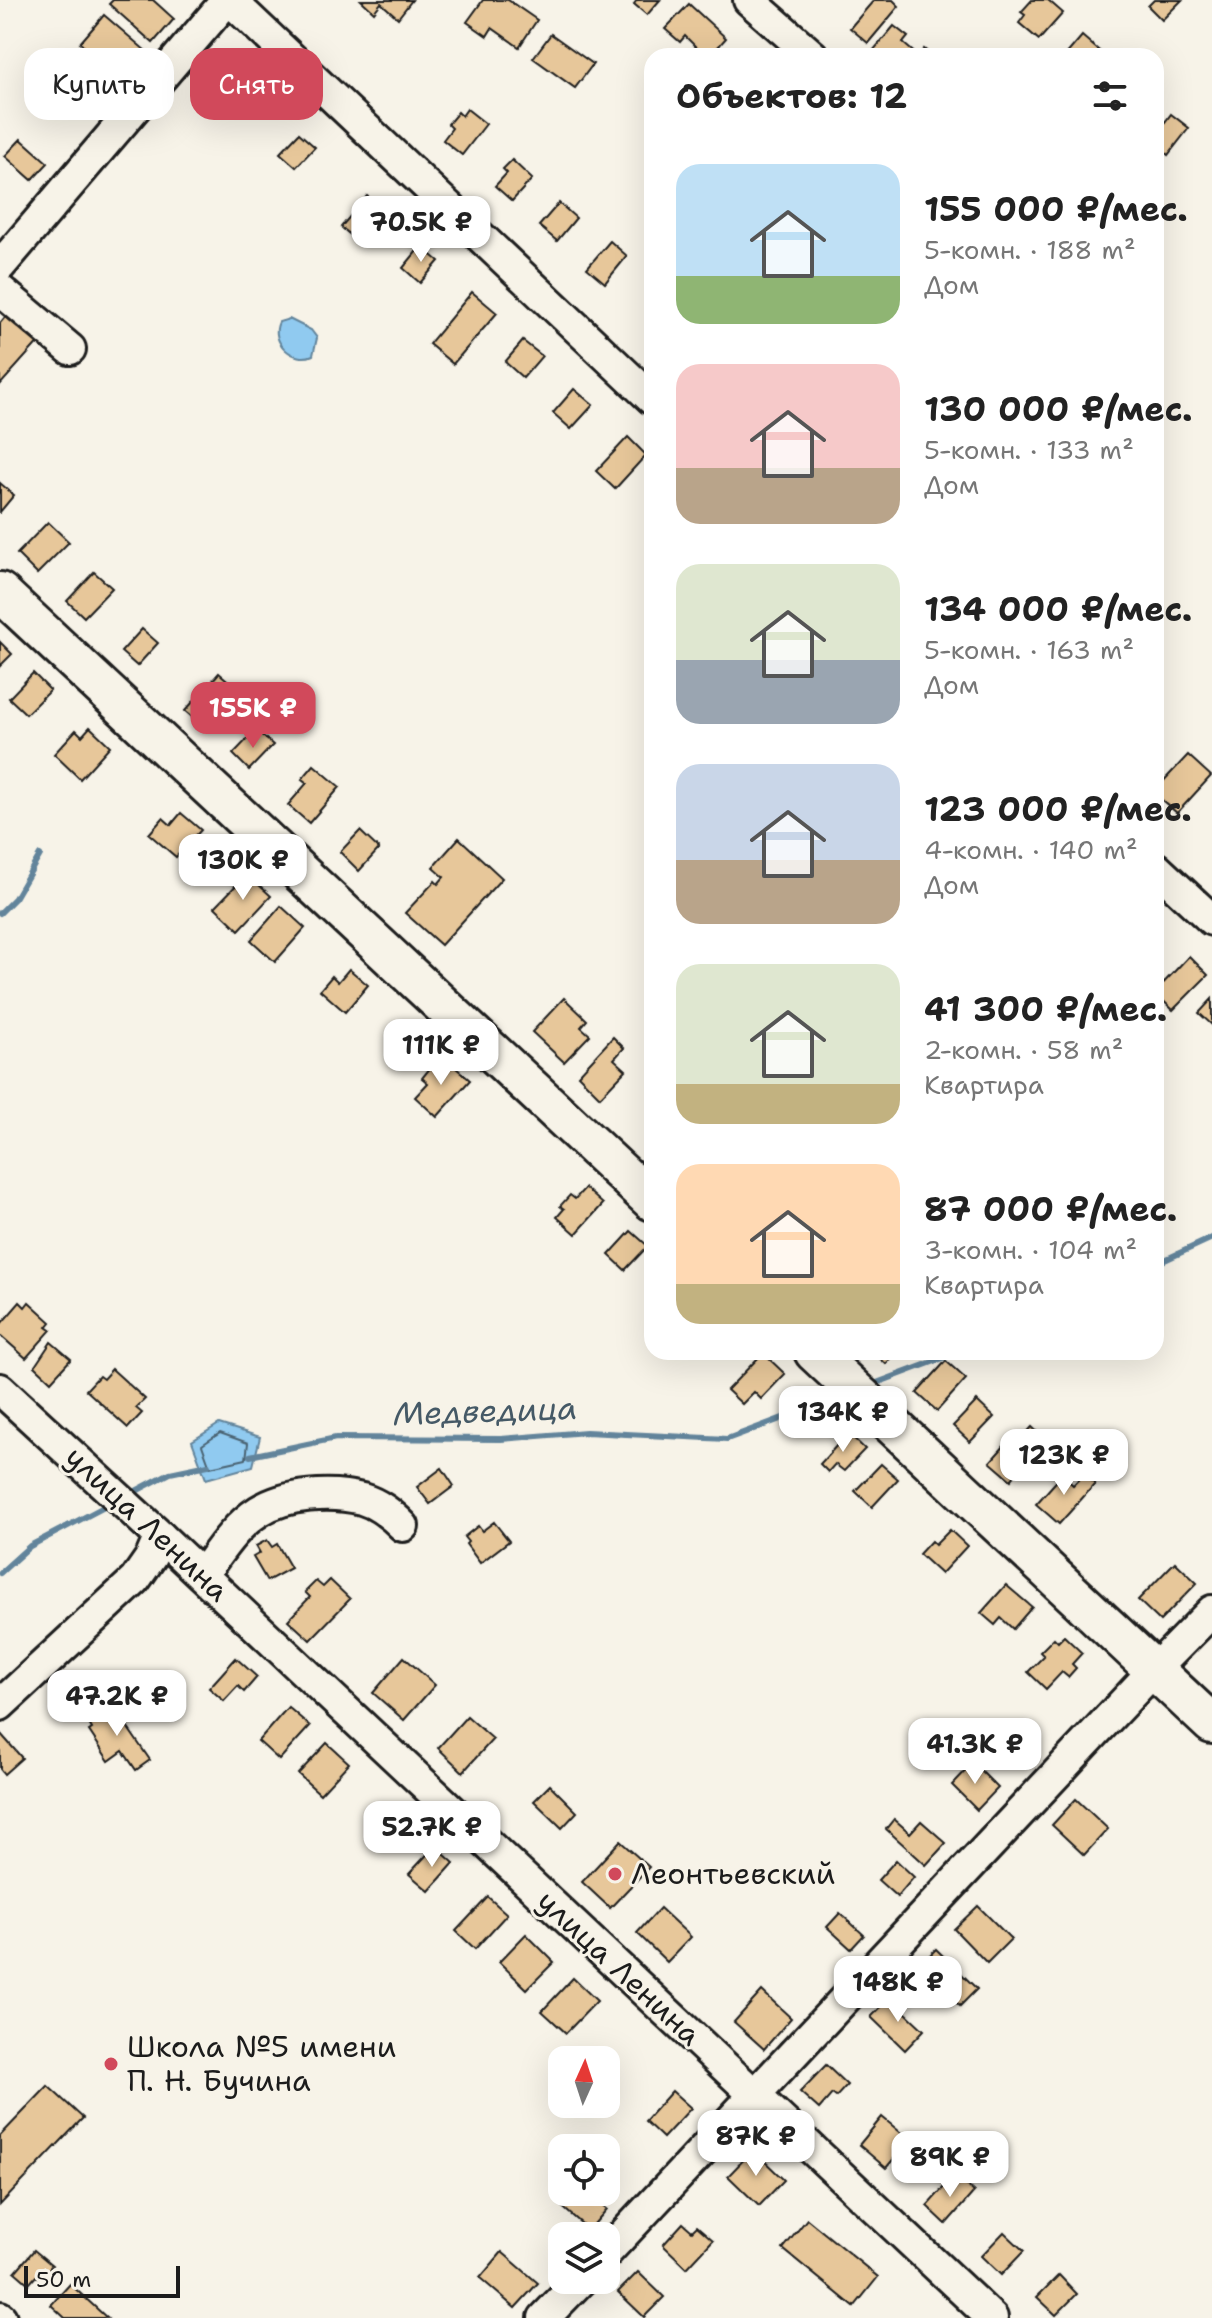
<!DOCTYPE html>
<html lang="ru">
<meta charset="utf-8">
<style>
:root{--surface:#fff;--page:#f2f2f2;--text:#222;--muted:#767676;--accent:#d1495b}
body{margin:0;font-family:"Shantell Sans",sans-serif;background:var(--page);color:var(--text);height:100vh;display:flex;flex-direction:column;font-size:30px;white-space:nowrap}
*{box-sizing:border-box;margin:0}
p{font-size:26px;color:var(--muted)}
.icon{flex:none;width:44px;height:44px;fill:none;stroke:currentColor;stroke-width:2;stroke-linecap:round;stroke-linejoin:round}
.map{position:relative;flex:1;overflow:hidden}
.drawer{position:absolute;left:644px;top:48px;width:520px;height:1312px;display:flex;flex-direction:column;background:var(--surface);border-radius:24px;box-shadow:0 8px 32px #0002}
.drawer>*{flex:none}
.banner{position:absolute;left:24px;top:48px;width:500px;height:72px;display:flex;gap:16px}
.needle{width:52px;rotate:3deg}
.fabs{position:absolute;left:548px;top:2046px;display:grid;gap:16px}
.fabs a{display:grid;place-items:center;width:72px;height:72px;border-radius:16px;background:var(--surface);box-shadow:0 8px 32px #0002;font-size:40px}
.scale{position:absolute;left:24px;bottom:20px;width:156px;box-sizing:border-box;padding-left:8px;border:4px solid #1c1c1c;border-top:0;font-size:22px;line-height:28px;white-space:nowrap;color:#1c1c1c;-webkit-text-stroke:6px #f7f3e8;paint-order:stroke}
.price{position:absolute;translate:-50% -68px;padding:0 18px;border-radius:16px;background:#fff;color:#222;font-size:26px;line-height:52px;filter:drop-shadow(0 2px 4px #0008)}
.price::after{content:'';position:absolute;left:50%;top:48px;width:24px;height:18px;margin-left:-12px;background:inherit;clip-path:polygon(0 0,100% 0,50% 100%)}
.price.on{background:var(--accent);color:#fff}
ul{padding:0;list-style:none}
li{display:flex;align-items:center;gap:24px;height:200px;padding:0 32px}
li span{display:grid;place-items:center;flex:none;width:224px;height:160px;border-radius:24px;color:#555}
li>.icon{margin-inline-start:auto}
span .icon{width:96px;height:96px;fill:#fffc;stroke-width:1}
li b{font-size:34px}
h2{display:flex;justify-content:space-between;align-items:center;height:96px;padding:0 32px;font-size:34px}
.pill{padding:0 28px;border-radius:24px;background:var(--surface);box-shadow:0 8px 32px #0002;font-size:28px;line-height:72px}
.pill.on{background:var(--accent);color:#fff}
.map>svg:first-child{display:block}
.water{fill:#90caf0;stroke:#62849b;stroke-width:2}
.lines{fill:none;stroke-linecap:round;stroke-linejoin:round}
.shore{stroke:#4a6271;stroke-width:2}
.stream{stroke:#62849b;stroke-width:6}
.building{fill:#e7c79a;stroke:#1c1c1c;stroke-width:2}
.minor-casing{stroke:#1c1c1c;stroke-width:36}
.major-casing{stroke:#1c1c1c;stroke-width:44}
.minor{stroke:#f7f3e8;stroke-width:30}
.major{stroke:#f7f3e8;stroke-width:38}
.poi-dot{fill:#d1495b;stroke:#f7f3e8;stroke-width:3}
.labels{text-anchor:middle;stroke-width:6;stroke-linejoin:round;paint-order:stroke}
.street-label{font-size:30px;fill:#1c1c1c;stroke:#f7f3e8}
.poi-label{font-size:30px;fill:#1c1c1c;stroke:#f7f3e8;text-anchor:start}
.water-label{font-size:32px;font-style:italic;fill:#455966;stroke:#f7f3e8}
</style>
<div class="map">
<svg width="1212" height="2318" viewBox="0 0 1212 2318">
<rect width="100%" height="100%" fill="#f7f3e8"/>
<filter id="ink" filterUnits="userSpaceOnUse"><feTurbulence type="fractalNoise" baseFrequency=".0125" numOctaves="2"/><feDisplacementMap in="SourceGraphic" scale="16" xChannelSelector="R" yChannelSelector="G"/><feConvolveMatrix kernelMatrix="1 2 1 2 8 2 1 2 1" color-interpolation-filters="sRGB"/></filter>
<g filter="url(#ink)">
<!-- water -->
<g class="water">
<path d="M289 319 311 330 317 338 313 355C294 364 269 342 279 322Z"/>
<polygon points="219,1424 260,1437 253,1466 206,1479 192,1441"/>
</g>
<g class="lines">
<!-- shore -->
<polygon class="shore" points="220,1433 248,1443 246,1459 210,1467 202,1445"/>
<!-- stream -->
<g class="stream">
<polyline points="0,913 15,898 40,855"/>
<polyline points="1156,1264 1212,1238"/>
<polyline points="874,1384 959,1352"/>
<polyline points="250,1456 336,1438 501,1439 586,1432 727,1439 836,1398"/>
<polyline points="136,1491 170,1473 208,1465"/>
<polyline points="0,1573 30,1546 104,1507"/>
</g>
</g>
<!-- building -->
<g class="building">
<polygon points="113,0 153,0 174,19 153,43 109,4"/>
<polygon points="361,0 412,0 398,18 381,3 374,12"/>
<polygon points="483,0 508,0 537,20 519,47 492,28 487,36 467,22"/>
<polygon points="637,0 660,0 647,15 634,4"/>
<polygon points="874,0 893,0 899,6 868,43 850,28"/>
<polygon points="1032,0 1048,0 1063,13 1039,40 1019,23 1025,15 1021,12"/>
<polygon points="1154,0 1182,0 1162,20 1148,6"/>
<polygon points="689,4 726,38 710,56 696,56 693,53 697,48 685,36 680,42 665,29"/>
<polygon points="104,15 146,51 122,78 80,43"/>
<polygon points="894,26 908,37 903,43 918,56 924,49 932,56 877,56 872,52"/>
<polygon points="551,34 593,64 575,88 533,58"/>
<polygon points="1082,36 1105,56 1065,56"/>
<polygon points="269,49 283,63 270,76 256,62"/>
<polygon points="467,109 486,124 462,155 443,140 452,128 448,124 458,112 462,116"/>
<polygon points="1171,114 1189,128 1168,155 1156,145 1156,124 1161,118 1165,122"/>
<polygon points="299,133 315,147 296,167 280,153"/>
<polygon points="21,139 48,163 32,180 5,156"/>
<polygon points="512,160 532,179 512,201 495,186 507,173 503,169"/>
<polygon points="367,196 385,211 359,242 341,227"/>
<polygon points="559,203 576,218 557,241 539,226"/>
<polygon points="610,241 627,256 605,283 587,268"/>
<polygon points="421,246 439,261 420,283 403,268"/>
<polygon points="472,292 497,313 453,364 429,344"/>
<polygon points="10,311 41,339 0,385 0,323"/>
<polygon points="523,341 542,356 523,378 505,362"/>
<polygon points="574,389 593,405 571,429 553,413"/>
<polygon points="628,437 646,455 615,489 596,471"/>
<polygon points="0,483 14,495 0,512"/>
<polygon points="48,522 69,542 37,574 17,554"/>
<polygon points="94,572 112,588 84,617 67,601"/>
<polygon points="142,629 158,643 137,666 121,652"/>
<polygon points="0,642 12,654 0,666"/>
<polygon points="33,673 50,690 26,714 9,698"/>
<polygon points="219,673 239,690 205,728 185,711"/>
<polygon points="90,727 110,746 80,779 54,754 76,730 82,736"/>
<polygon points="256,730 273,745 249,770 233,754"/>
<polygon points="1188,755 1211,776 1177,813 1156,795 1156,789"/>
<polygon points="314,765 340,787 309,823 288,805 307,783 302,779"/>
<polygon points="181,813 201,830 176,857 149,834 163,818 171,825"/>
<polygon points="360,831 379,849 359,871 340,852"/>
<polygon points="459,838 502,878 441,945 405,913 435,881 438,884 444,877 433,867"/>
<polygon points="247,874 271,896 239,930 215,907"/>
<polygon points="281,906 305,928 275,962 251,940"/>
<polygon points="1189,956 1208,975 1173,1010 1156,994 1156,991"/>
<polygon points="349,969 368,985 345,1012 320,990 332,976 338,982"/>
<polygon points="564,998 587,1020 581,1027 590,1035 564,1062 532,1032"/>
<polygon points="1212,999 1212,1025 1199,1013"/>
<polygon points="613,1037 624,1048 614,1059 626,1070 600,1097 578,1075"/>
<polygon points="448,1061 470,1080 437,1117 415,1097 428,1083 422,1078 435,1062 442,1068"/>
<polygon points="585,1188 603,1204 576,1234 557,1217 564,1209 560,1206 570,1195 575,1199"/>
<polygon points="631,1231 648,1246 625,1270 609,1255"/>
<polygon points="20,1302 25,1307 29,1302 51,1322 47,1327 51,1330 26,1358 0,1335 0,1325"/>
<polygon points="51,1342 71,1359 51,1381 35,1366"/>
<polygon points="873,1352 897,1352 886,1364"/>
<polygon points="763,1353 785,1374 761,1399 754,1392 742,1404 727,1390"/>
<polygon points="946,1361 966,1379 937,1411 917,1393"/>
<polygon points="112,1369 145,1399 136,1408 142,1413 128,1428 86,1390 99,1376 103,1379"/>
<polygon points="977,1401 994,1417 970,1442 953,1426"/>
<polygon points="1032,1427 1046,1440 1011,1480 990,1462 1015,1434 1021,1439"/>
<polygon points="848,1433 865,1449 844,1471 835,1464 828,1472 820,1464"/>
<polygon points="881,1464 898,1479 872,1507 855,1491"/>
<polygon points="442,1468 454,1486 430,1504 417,1487"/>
<polygon points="1084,1474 1095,1484 1059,1524 1036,1504 1062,1475 1073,1485"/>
<polygon points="494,1522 509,1541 480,1563 466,1544 468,1542 464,1537 478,1526 482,1531"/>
<polygon points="950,1530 967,1546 941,1574 919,1554 931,1541 935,1545"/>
<polygon points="267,1540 272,1547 277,1544 291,1568 267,1581 253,1557 260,1553 256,1546"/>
<polygon points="1175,1562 1197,1583 1160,1621 1138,1600"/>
<polygon points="330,1580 350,1599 310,1640 288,1620 310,1597 305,1592 316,1581 323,1587"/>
<polygon points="1006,1585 1032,1607 1013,1629 1001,1618 995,1625 981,1613"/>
<polygon points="1064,1636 1082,1653 1072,1664 1076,1668 1068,1677 1062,1672 1046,1689 1028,1672 1044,1656 1040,1652 1054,1638 1058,1642"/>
<polygon points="404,1657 435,1685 404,1720 373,1693"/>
<polygon points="236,1658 257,1677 244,1692 238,1686 224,1701 209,1688"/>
<polygon points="112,1705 150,1760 136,1770 123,1751 109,1761 89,1731 92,1729 88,1722"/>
<polygon points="288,1707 310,1726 279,1760 258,1741"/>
<polygon points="467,1716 493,1739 463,1772 438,1748"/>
<polygon points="0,1733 22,1758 4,1774 0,1769"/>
<polygon points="327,1743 349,1763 320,1794 298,1774"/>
<polygon points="973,1763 998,1788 977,1810 952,1785"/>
<polygon points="550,1785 577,1812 562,1828 534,1801"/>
<polygon points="1076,1799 1108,1829 1084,1855 1052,1825"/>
<polygon points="394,1807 414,1826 392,1850 372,1831"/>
<polygon points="894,1819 910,1833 921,1821 946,1843 926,1865 886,1829"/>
<polygon points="620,1841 649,1867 610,1908 582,1882"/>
<polygon points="435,1846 454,1863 429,1891 409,1874"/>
<polygon points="896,1860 914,1877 897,1897 878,1880"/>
<polygon points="488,1897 507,1914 475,1949 456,1931"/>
<polygon points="978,1906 1011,1939 987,1963 954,1929"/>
<polygon points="660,1908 691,1937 667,1962 637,1933"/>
<polygon points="840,1913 864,1935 851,1949 827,1927"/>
<polygon points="526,1934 554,1962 527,1989 499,1962"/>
<polygon points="936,1949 977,1989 960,2006 919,1966"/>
<polygon points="573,1978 597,2001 566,2033 542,2011"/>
<polygon points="762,1991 791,2018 764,2049 734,2022"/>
<polygon points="890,1998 924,2030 905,2050 871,2017"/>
<polygon points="826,2065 847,2085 836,2097 832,2094 819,2109 800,2092"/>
<polygon points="48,2086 83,2118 0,2205 0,2136"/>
<polygon points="672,2091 691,2108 663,2138 645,2121"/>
<polygon points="882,2117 917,2146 904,2161 897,2155 886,2168 859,2145"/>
<polygon points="753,2150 784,2180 759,2206 728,2176"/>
<polygon points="955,2175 974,2192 946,2224 927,2206"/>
<polygon points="572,2192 587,2192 607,2209 589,2230 560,2205"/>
<polygon points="807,2219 878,2277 854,2307 783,2249"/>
<polygon points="683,2223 692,2231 697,2226 713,2240 687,2268 663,2245"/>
<polygon points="1004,2232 1024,2251 1001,2275 981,2256"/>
<polygon points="34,2250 52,2265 40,2279 36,2276 29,2284 15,2272"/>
<polygon points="502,2252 538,2283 515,2308 480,2278"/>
<polygon points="638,2272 664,2297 644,2317 618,2292"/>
<polygon points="1059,2275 1077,2294 1056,2315 1037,2297"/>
<polygon points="70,2284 107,2318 65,2318 51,2305"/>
</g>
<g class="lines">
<defs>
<g id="minor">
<polyline points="230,0 652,399"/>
<polyline points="749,0 813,56"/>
<polyline points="0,266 227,0"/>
<polyline points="0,290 70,349"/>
<polyline points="1156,868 1212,920"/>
<polyline points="0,1389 160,1536 992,2318"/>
<path d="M202 1575C219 1552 234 1527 259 1511 286 1494 331 1491 362 1499 379 1504 391 1514 403 1526"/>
<polyline points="0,1705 135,1580 151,1557 160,1536"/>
<polyline points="606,2253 1154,1670 1212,1611"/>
<polyline points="0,2317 1,2318"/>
<polyline points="544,2318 581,2280"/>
</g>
<g id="major">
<polyline points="0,592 652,1201"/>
<polyline points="814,1352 1212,1724"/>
</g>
</defs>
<!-- minor casing -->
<use href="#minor" class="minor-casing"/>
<!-- major casing -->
<use href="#major" class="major-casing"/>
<!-- minor -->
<use href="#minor" class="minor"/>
<!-- major -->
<use href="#major" class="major"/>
</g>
</g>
<!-- markers -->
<g class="poi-dot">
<circle cx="615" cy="1874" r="8"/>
<circle cx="111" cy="2064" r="8"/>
</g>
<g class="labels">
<!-- street labels -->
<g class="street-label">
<text transform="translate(147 1524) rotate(43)" y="10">улица Ленина</text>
<text transform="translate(619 1968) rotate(43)" y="10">улица Ленина</text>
</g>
<!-- poi labels -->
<g class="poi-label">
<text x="631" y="1884">Леонтьевский</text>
<text x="127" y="2057">Школа №5 имени<tspan x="127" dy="34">П. Н. Бучина</tspan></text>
</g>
<!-- water labels -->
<g class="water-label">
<text transform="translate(485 1411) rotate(-2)" y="11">Медведица</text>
</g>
</g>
</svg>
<div class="fabs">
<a><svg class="needle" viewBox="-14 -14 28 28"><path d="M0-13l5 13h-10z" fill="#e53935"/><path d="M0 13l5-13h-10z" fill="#767676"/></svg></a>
<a><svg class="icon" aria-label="locate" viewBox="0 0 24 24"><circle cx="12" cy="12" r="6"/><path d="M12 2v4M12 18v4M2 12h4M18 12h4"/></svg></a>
<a><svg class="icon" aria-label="layers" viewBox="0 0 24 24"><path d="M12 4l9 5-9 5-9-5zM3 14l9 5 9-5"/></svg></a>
</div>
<div class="scale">50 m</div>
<b class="price" style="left:421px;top:264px">70.5K ₽</b>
<b class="price on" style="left:253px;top:750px">155K ₽</b>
<b class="price" style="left:243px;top:902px">130K ₽</b>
<b class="price" style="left:441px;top:1087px">111K ₽</b>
<b class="price" style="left:843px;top:1454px">134K ₽</b>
<b class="price" style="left:1064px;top:1497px">123K ₽</b>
<b class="price" style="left:117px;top:1738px">47.2K ₽</b>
<b class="price" style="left:975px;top:1786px">41.3K ₽</b>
<b class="price" style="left:432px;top:1869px">52.7K ₽</b>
<b class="price" style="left:898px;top:2024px">148K ₽</b>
<b class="price" style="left:756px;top:2178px">87K ₽</b>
<b class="price" style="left:950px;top:2199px">89K ₽</b>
<div class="banner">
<a class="pill">Купить</a>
<a class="pill on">Снять</a>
</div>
<section class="drawer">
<h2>Объектов: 12<svg class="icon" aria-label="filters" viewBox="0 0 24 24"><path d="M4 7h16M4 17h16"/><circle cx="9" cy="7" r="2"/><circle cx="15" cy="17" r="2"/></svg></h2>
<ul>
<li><span style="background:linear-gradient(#bfe0f5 70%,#8fb573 0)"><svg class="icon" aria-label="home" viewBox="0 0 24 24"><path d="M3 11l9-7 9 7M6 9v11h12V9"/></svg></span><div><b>155 000 ₽/мес.</b><p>5-комн. · 188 m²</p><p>Дом</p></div></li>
<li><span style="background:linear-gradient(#f6c9c9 65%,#b9a48a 0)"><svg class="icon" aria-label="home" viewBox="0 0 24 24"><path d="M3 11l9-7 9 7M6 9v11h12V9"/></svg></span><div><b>130 000 ₽/мес.</b><p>5-комн. · 133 m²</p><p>Дом</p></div></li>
<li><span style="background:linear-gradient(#dfe7d0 60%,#9aa5b1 0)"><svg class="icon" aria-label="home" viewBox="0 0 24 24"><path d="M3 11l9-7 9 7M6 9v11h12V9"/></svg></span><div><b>134 000 ₽/мес.</b><p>5-комн. · 163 m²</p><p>Дом</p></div></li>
<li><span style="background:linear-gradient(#c9d6e8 60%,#b9a48a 0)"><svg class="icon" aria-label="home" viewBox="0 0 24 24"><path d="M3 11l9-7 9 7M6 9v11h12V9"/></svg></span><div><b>123 000 ₽/мес.</b><p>4-комн. · 140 m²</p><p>Дом</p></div></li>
<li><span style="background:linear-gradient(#dfe7d0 75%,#c2b280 0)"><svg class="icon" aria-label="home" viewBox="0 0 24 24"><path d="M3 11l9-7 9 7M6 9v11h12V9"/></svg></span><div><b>41 300 ₽/мес.</b><p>2-комн. · 58 m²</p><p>Квартира</p></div></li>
<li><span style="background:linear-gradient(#ffd9b3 75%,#c2b280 0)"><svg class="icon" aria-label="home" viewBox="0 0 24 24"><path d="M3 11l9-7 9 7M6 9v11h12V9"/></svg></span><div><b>87 000 ₽/мес.</b><p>3-комн. · 104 m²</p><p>Квартира</p></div></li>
</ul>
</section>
</div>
